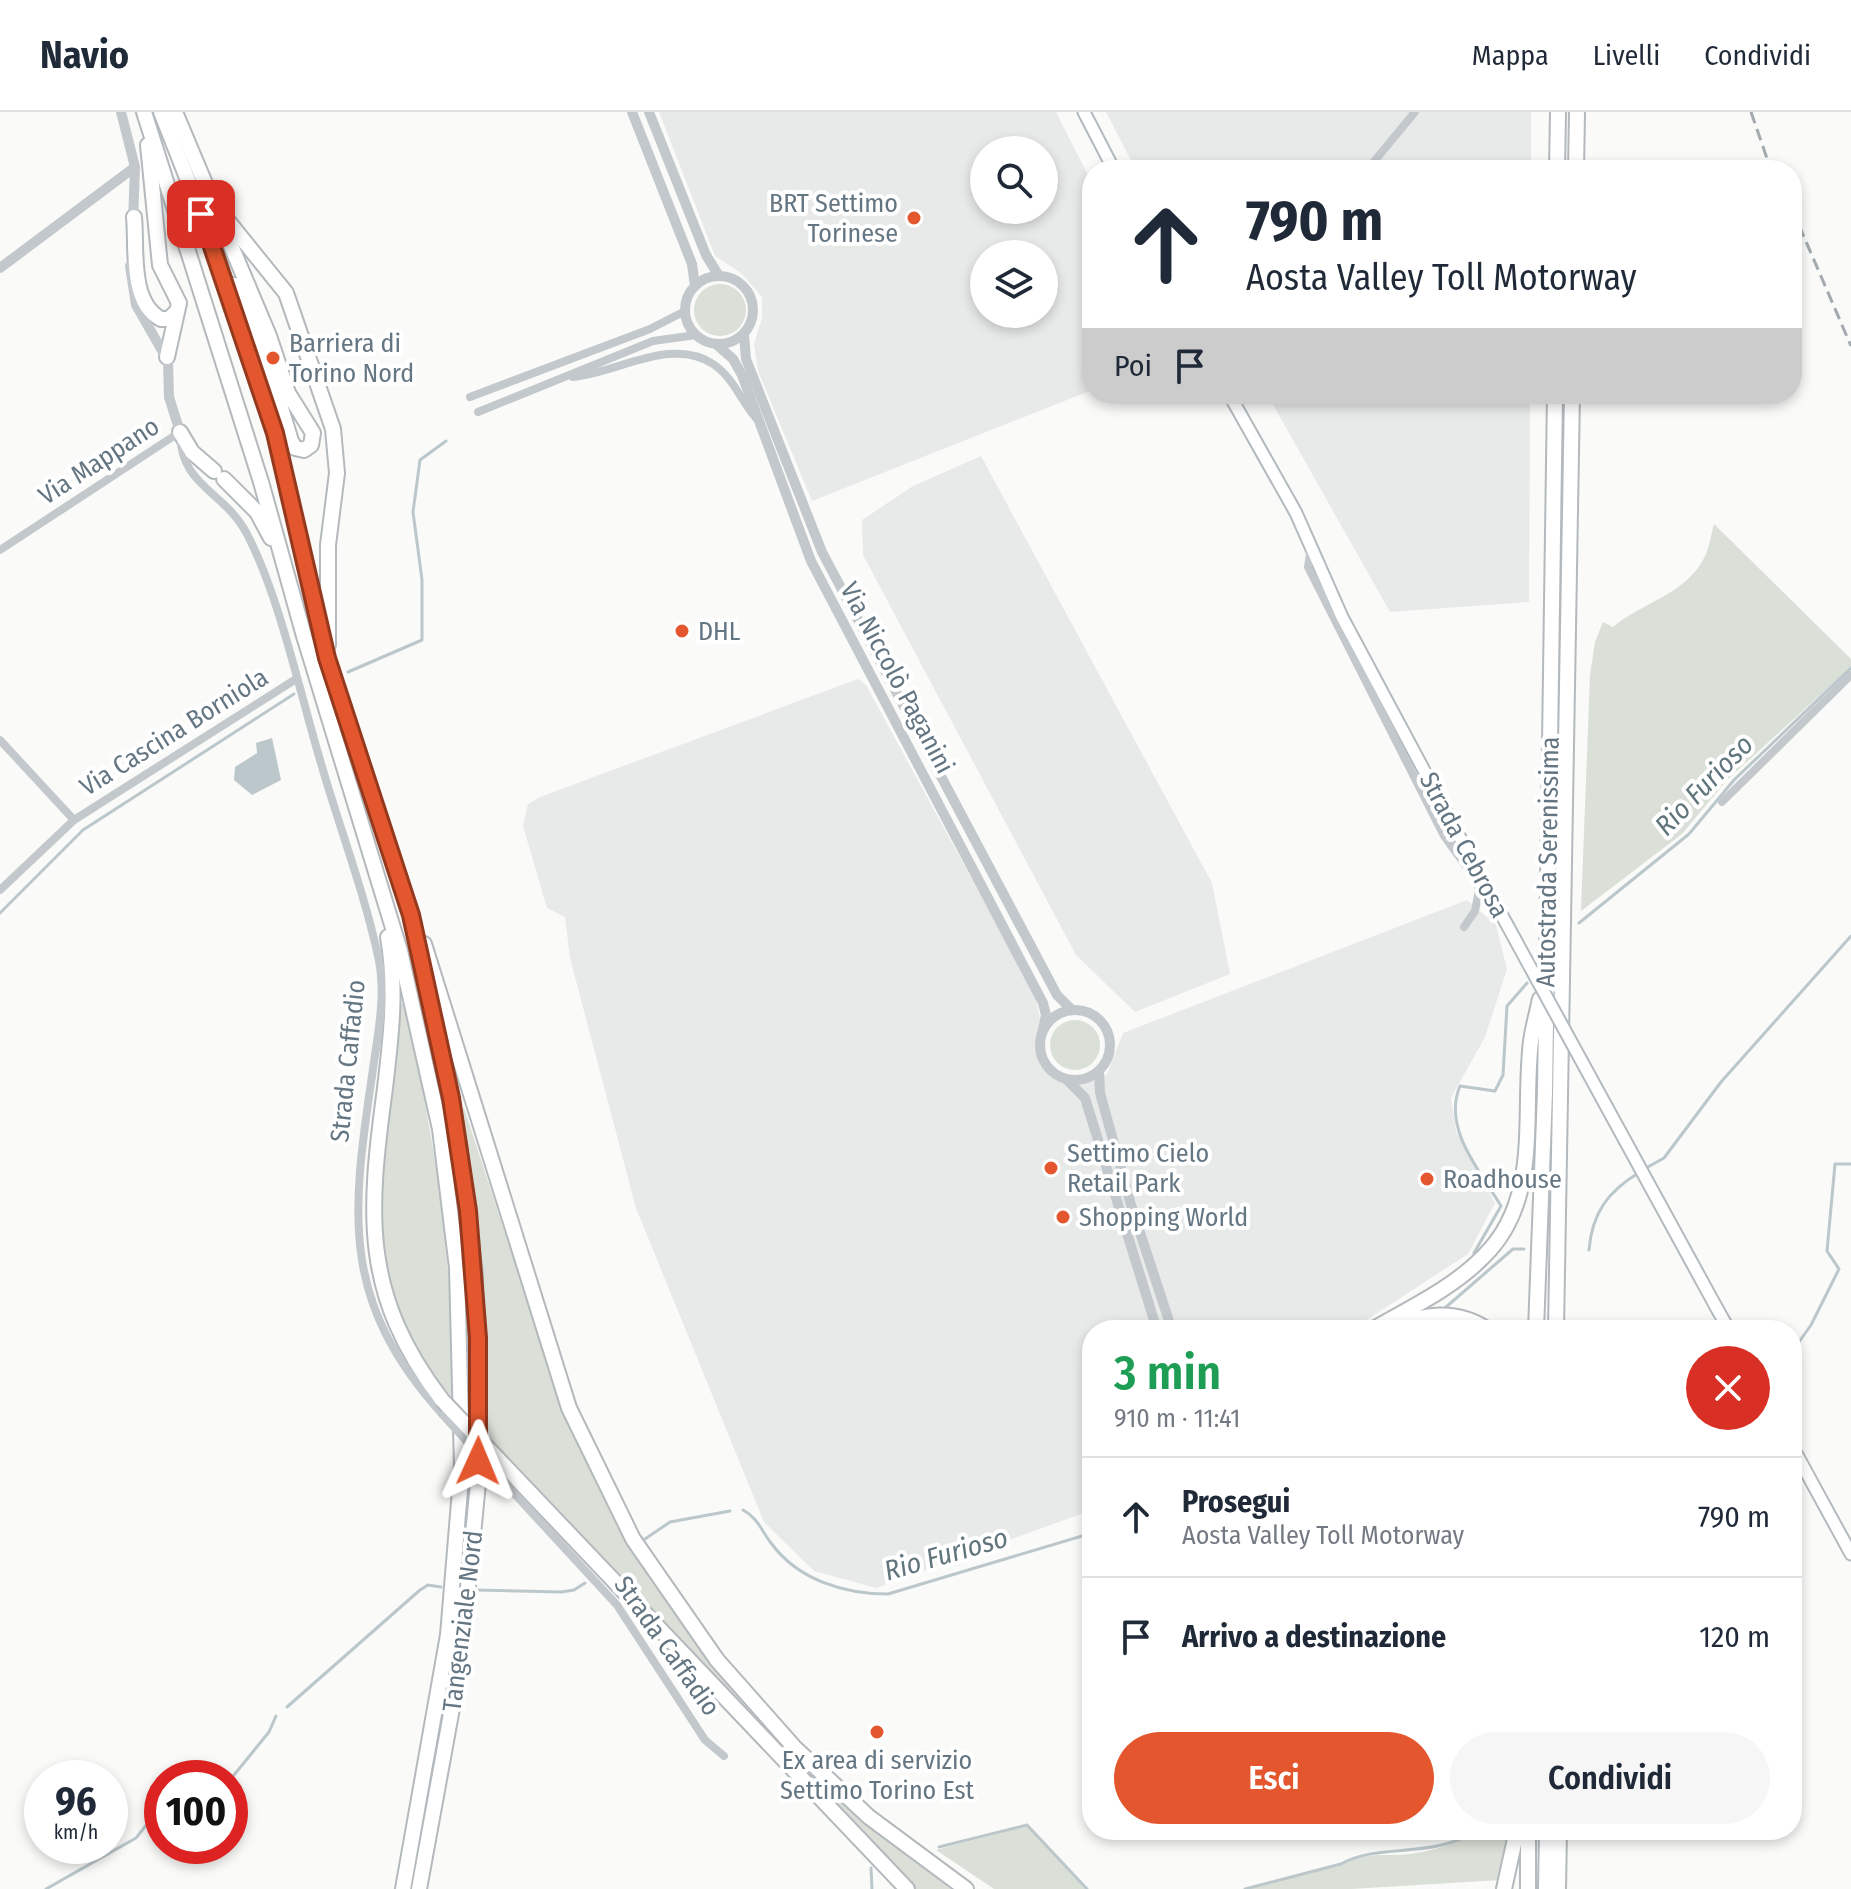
<!DOCTYPE html>
<html lang="it">
<meta charset="utf-8">
<style>
:root{--surface:#fff;--page:#f6f6f7;--text:#1f2937;--muted:#747a83;--line:#e0e1e3;--accent:#e4572e}
body{margin:0;font-family:"Fira Sans Condensed",sans-serif;background:var(--page);color:var(--text);height:100vh;display:flex;flex-direction:column;font-size:30px;white-space:nowrap}
*{box-sizing:border-box;margin:0}
p{font-size:26px;color:var(--muted)}
.icon{flex:none;width:44px;height:44px;fill:none;stroke:currentColor;stroke-width:2;stroke-linecap:round;stroke-linejoin:round}
.map{position:relative;flex:1;overflow:hidden}
.panel{position:absolute;left:1082px;top:1208px;width:720px;height:520px;display:flex;flex-direction:column;background:var(--surface);border-radius:32px;box-shadow:0 4px 12px #0003}
.panel>*{flex:none}
.top-card{position:absolute;left:1082px;top:48px;width:720px;height:244px;border-radius:32px;box-shadow:0 4px 12px #0003;background:#fff;color:var(--text);overflow:hidden}
.buttons{position:absolute;left:970px;top:24px;display:grid;gap:16px}
.buttons a{display:grid;place-items:center;width:88px;height:88px;border-radius:50%;background:var(--surface);box-shadow:0 4px 12px #0003;font-size:40px}
.speed{position:absolute;left:24px;top:1648px;display:flex;gap:16px;font-size:40px;font-weight:700;text-align:center}
.speed>*{display:grid;place-content:center;width:104px;height:104px;border-radius:50%;background:var(--surface);box-shadow:0 4px 12px #0003;line-height:1}
.speed small{font-size:20px;font-weight:400}
.speed .limit{border:12px solid #d22;background:#fff;color:#111}
.pin{position:absolute;display:grid;place-items:center;width:68px;height:68px;color:#fff;margin:-34px;border-radius:16px;box-shadow:0 4px 12px #0006}
.me{position:absolute;width:88px;margin:-44px;rotate:1deg;stroke-linejoin:round;filter:drop-shadow(0 0 6px #0008)}
.turn{display:flex;align-items:center;gap:28px;height:168px;padding:0 32px;font-size:36px}
.turn .icon{width:104px;height:104px;stroke-width:2.5}
.turn b{display:block;font-size:56px;line-height:68px}
.then{display:flex;align-items:center;height:76px;padding:0 32px;background:#0003;gap:16px;font-size:30px}
.round{display:grid;place-items:center;flex:none;width:84px;height:84px;border-radius:42px;background:var(--page)}
.headline{display:flex;align-items:center;justify-content:space-between;height:136px;padding:0 32px}
h1{font-size:48px;font-weight:600;line-height:60px;color:#1e9e55}
.cta{display:flex;gap:16px;margin-top:auto;padding:16px 32px}
.cta a{flex:1;height:92px;border-radius:48px;background:var(--accent);color:#fff;font-size:32px;font-weight:600;line-height:92px;text-align:center}
.cta a+a{background:var(--page);color:var(--text)}
ul{padding:0;list-style:none}
li{display:flex;align-items:center;gap:24px;height:120px;padding:0 32px;border-top:2px solid var(--line)}
li div{flex:1}
li b{display:block;font-size:30px}
li em{font-style:normal}
header{display:flex;align-items:center;gap:48px;box-sizing:border-box;height:112px;padding:0 40px;background:var(--surface);border-bottom:2px solid var(--line)}
header strong{font-size:38px}
nav{display:flex;gap:44px;margin-inline-start:auto;font-size:28px}
.map>svg:first-child{display:block}
.built{fill:#e8e9e9;fill-rule:evenodd}
.green{fill:#dadfd7}
.water{fill:#bbc7cb}
.lines{fill:none;stroke-linecap:round;stroke-linejoin:round}
.stream{stroke:#bbc7cb;stroke-width:3}
.secondary-casing{stroke:#b3babf;stroke-width:15}
.motorway-casing{stroke:#b4b9bd;stroke-width:18}
.minor{stroke:#c3c8cc;stroke-width:8}
.tertiary{stroke:#c3c8cc;stroke-width:10}
.secondary{stroke:#fff;stroke-width:11}
.motorway{stroke:#fff;stroke-width:14}
.rail{stroke:#a2aab0;stroke-width:3;stroke-dasharray:12 6;stroke-linecap:butt}
.secondary-bridge-casing{stroke:#b3babf;stroke-width:15;stroke-linecap:butt}
.motorway-bridge-casing{stroke:#b4b9bd;stroke-width:18;stroke-linecap:butt}
.minor-bridge{stroke:#c3c8cc;stroke-width:8}
.secondary-bridge{stroke:#fff;stroke-width:11}
.motorway-bridge{stroke:#fff;stroke-width:14}
.route-casing{stroke:#94391e;stroke-width:20}
.route{stroke:#e4572e;stroke-width:14}
.poi-dot{fill:#e4572e;stroke:#fff;stroke-width:3}
.labels{text-anchor:middle;dominant-baseline:central;stroke-width:8;stroke-linejoin:round;paint-order:stroke}
.poi-label{font-size:26px;fill:#657683;stroke:#fff;text-anchor:start}
.street-label{font-size:26px;fill:#657683;stroke:#fff}
.water-label{font-size:28px;font-style:italic;fill:#60757c;stroke:#fff}
</style>
<header>
<strong>Navio</strong>
<nav><a>Mappa</a><a>Livelli</a><a>Condividi</a></nav>
</header>
<div class="map">
<svg width="1851" height="1777" viewBox="0 0 1851 1777">
<rect width="100%" height="100%" fill="#fafaf8"/>
<g class="built">
<path d="M659,0h397l36,71v207l-280,111 -54,-130 -4,-27 8,-26v-21l-21,-24 -26,-17zM984,38h60v60h-60zM984,142h60v60h-60z"/>
<path d="M1106,0h425v58h-395z"/>
<path d="M1267,282h263l-1,208 -139,10z"/>
<path d="M981,344l231,427 18,91 -95,38 -59,-57 -213,-400 -1,-35 51,-34z"/>
<path d="M858,567l8,6 169,310 5,23v48l28,21 39,-13 16,-41 344,-133 29,25 11,44 -22,68 -34,61 5,33 39,72 -27,51 -117,76h-259v180l-216,78 -62,-17 -50,-49 -128,-314 -66,-250 -5,-41 -18,-9 -24,-82 5,-22 12,-7z"/>
</g>
<g class="green">
<circle cx="720" cy="198" r="26"/>
<path d="M1714,412l137,135v8l-124,113 -45,54 -101,77 9,-236 5,-33 8,-20 10,5c28,-24 71,-32 90,-67 6,-10 8,-25 11,-36z"/>
<path d="M401,892h3c30,128 51,261 48,393 -111,-120 -65,-249 -51,-393z"/>
<circle cx="1075" cy="933" r="25"/>
<path d="M464,996l91,277 39,92 23,46 47,76 91,120 -267,-283c-2,-110 -9,-218 -27,-327z"/>
<path d="M804,1656l60,54 87,67h-36z"/>
<path d="M1027,1714l58,63h-91l-58,-39z"/>
<path d="M1477,1718h33l-10,50 -149,9h-102l93,-24c19,-11 35,-10 56,-10 26,-1 59,-10 79,-25z"/>
</g>
<path class="water" d="M272,626l9,42 -29,15 -18,-15 1,-13 22,-14 -1,-10z"/>
<g class="lines">
<g class="stream">
<path d="M348,560l74,-32v-60l-9,-68 7,-52 26,-19"/>
<path d="M0,801l83,-83 211,-136"/>
<path d="M1579,811l110,-89 45,-54 117,-112"/>
<path d="M1646,1056l18,-10 57,-76 130,-146"/>
<path d="M1589,1138c3,-37 19,-59 51,-78"/>
<path d="M1474,1141l27,-47c-21,-35 -59,-78 -41,-120l35,5 8,-16 4,-69 20,-23"/>
<path d="M1446,1195l67,-58h11"/>
<path d="M1437,1218l1,-3"/>
<path d="M1792,1240l19,-27 28,-56 -12,-18 8,-87h16"/>
<path d="M743,1398c15,8 18,20 28,33 27,37 73,51 117,51l204,-61"/>
<path d="M645,1427l25,-17 60,-11"/>
<path d="M475,1478l86,2 13,-2 11,-7"/>
<path d="M287,1595l133,-117 8,-5 13,2"/>
<path d="M230,1668l39,-48 7,-16"/>
<path d="M939,1735l88,-22 60,64"/>
<path d="M871,1756l1,21"/>
<path d="M46,1777l90,-51 15,-19"/>
<path d="M1245,1777l96,-25c39,-22 93,-4 135,-34"/>
</g>
<defs>
<g id="secondary">
<path d="M1084,0l30,58"/>
<path d="M1229,282l67,119 46,104 140,262"/>
<path d="M1715,1193l14,25"/>
<path d="M1792,1334l59,108"/>
</g>
<g id="motorway">
<path d="M144,0l117,370 43,154 96,315 40,178 17,139 5,198 -14,169 -45,254"/>
<path d="M161,0l51,129 63,192 52,225 84,257 48,229 16,131 3,208 -17,176 -42,230"/>
<path d="M175,0l94,224 19,57 25,40 -2,12 -7,5 -9,-2 -4,-7 -30,-99 -26,-57"/>
<path d="M148,33l12,120 19,38 -12,54"/>
<path d="M1557,58l1,-58"/>
<path d="M1576,58l1,-58"/>
<path d="M134,105c3,31 -5,85 27,102h8l7,-7"/>
<path d="M227,108l59,73 47,136 4,44 -9,72v100"/>
<path d="M180,320l12,20 22,19"/>
<path d="M224,367l33,33 14,26"/>
<path d="M388,825c9,52 3,100 -3,151 -17,126 -24,206 57,312"/>
<path d="M424,832l145,464 64,131 84,121 77,87 75,70 97,72"/>
<path d="M1389,1216c34,-14 67,-20 99,2"/>
<path d="M1372,1218c38,-22 81,-42 112,-74 58,-57 38,-142 47,-215 2,-14 6,-28 9,-42"/>
<path d="M1536,1218l9,-238 10,-698"/>
<path d="M1556,1218l16,-936"/>
<path d="M498,1347l409,430"/>
<path d="M1504,1777l13,-59"/>
<path d="M1528,1777v-59"/>
<path d="M1546,1777l1,-59"/>
<path d="M1558,1777l1,-59"/>
</g>
</defs>
<use href="#secondary" class="secondary-casing"/>
<use href="#motorway" class="motorway-casing"/>
<g class="minor">
<path d="M1367,58l48,-58"/>
<path d="M573,265c44,-4 99,-41 140,-13 20,13 28,37 43,54"/>
<path d="M470,285l180,-68 35,-18"/>
<path d="M478,300l175,-71 43,-6"/>
<path d="M1311,435l-3,20 136,269 32,44 3,10 -4,21 -11,16"/>
<path d="M0,438l180,-118c0,55 44,58 67,102 32,62 51,151 71,219 19,68 45,134 60,203 9,40 -1,81 -6,120 -21,141 -31,226 71,339"/>
<path d="M0,628l74,80"/>
<path d="M1722,690l129,-127"/>
<path d="M0,778l74,-70 222,-141"/>
<path d="M498,1364l119,129 88,135 19,16"/>
</g>
<g class="tertiary">
<path d="M121,0l14,55 -2,55"/>
<path d="M632,0l60,152 3,22"/>
<path d="M649,0l57,143 13,21"/>
<path d="M130,154l6,39 32,56 1,36 11,35"/>
<path d="M0,156l135,-101"/>
<circle cx="719" cy="198" r="34"/>
<path d="M744,223l2,24 76,193 235,443 15,15"/>
<path d="M716,232l17,15 9,16 69,186 232,442 3,12 -3,15"/>
<circle cx="1075" cy="933" r="35"/>
<path d="M1099,959l1,22 31,112 41,125"/>
<path d="M1066,967l19,19 72,232"/>
</g>
<use href="#secondary" class="secondary"/>
<use href="#motorway" class="motorway"/>
<g class="rail">
<path d="M1751,0l20,58"/>
<path d="M1792,97l59,137"/>
</g>
<defs>
<path id="secondary-bridge" d="M1482,767l233,426"/>
<path id="motorway-bridge" d="M442,1288l56,59"/>
</defs>
<use href="#secondary-bridge" class="secondary-bridge-casing"/>
<use href="#motorway-bridge" class="motorway-bridge-casing"/>
<path class="minor-bridge" d="M443,1303l55,61"/>
<use href="#secondary-bridge" class="secondary-bridge"/>
<use href="#motorway-bridge" class="motorway-bridge"/>
</g>
<g class="lines">
<defs>
<path id="route" d="M201,102l74,219 52,225 84,257 40,183 17,113 10,127v123"/>
</defs>
<use href="#route" class="route-casing"/>
<use href="#route" class="route"/>
</g>
<g class="poi-dot">
<circle cx="914" cy="106" r="8"/>
<circle cx="273" cy="246" r="8"/>
<circle cx="682" cy="519" r="8"/>
<circle cx="1051" cy="1056" r="8"/>
<circle cx="1427" cy="1067" r="8"/>
<circle cx="1063" cy="1105" r="8"/>
<circle cx="877" cy="1620" r="8"/>
</g>
<g class="labels">
<g class="poi-label">
<text x="898" y="91" text-anchor="end">BRT Settimo<tspan x="898" dy="30">Torinese</tspan></text>
<text x="289" y="231">Barriera di<tspan x="289" dy="30">Torino Nord</tspan></text>
<text x="698" y="519">DHL</text>
<text x="1067" y="1041">Settimo Cielo<tspan x="1067" dy="30">Retail Park</tspan></text>
<text x="1443" y="1067">Roadhouse</text>
<text x="1079" y="1105">Shopping World</text>
<text x="877" y="1648" text-anchor="middle">Ex area di servizio<tspan x="877" dy="30">Settimo Torino Est</tspan></text>
</g>
<g class="street-label">
<text transform="translate(99 349) rotate(-33)">Via Mappano</text>
<text transform="translate(897 566) rotate(62)">Via Niccolò Paganini</text>
<text transform="translate(174 620) rotate(-32)">Via Cascina Borniola</text>
<text transform="translate(1464 733) rotate(62)">Strada Cebrosa</text>
<text transform="translate(1548 750) rotate(-89)">Autostrada Serenissima</text>
<text transform="translate(348 949) rotate(-84)">Strada Caffadio</text>
<text transform="translate(463 1509) rotate(-83)">Tangenziale Nord</text>
<text transform="translate(667 1534) rotate(55)">Strada Caffadio</text>
</g>
<g class="water-label">
<text transform="translate(1704 673) rotate(-46)">Rio Furioso</text>
<text transform="translate(946 1442) rotate(-16)">Rio Furioso</text>
</g>
</g>
</svg>
<div class="buttons">
<a><svg class="icon" aria-label="search" viewBox="0 0 24 24"><circle cx="10" cy="10" r="6"/><path d="M15 15l6 6"/></svg></a>
<a><svg class="icon" aria-label="layers" viewBox="0 0 24 24"><path d="M12 4l9 5-9 5-9-5zM3 14l9 5 9-5"/></svg></a>
</div>
<div class="speed"><div>96<small>km/h</small></div><div class="limit">100</div></div>
<div class="pin" style="left:201px;top:102px;background:#d93025"><svg class="icon" aria-label="arrive" viewBox="0 0 24 24"><path d="M6 21V4h12l-3 4 3 4H6"/></svg></div>
<svg class="me" style="left:478px;top:1349px" viewBox="-20 -20 40 40"><path d="M0-17L14 15 0 8-14 15z" fill="#e4572e" stroke="#fff" stroke-width="4"/></svg>
<div class="top-card">
<div class="turn"><svg class="icon" aria-label="ahead" viewBox="0 0 24 24"><path d="M12 20V5M6 11l6-6 6 6"/></svg><div><b>790 m</b>Aosta Valley Toll Motorway</div></div>
<div class="then">Poi<svg class="icon" aria-label="arrive" viewBox="0 0 24 24"><path d="M6 21V4h12l-3 4 3 4H6"/></svg></div>
</div>
<section class="panel">
<div class="headline"><div><h1>3 min</h1><p>910 m · 11:41</p></div><a class="round" style="background:#d93025;color:#fff"><svg class="icon" aria-label="close" viewBox="0 0 24 24"><path d="M6 6l12 12M18 6L6 18"/></svg></a></div>
<ul>
<li><svg class="icon" aria-label="ahead" viewBox="0 0 24 24"><path d="M12 20V5M6 11l6-6 6 6"/></svg><div><b>Prosegui</b><p>Aosta Valley Toll Motorway</p></div><em>790 m</em></li>
<li><svg class="icon" aria-label="arrive" viewBox="0 0 24 24"><path d="M6 21V4h12l-3 4 3 4H6"/></svg><div><b>Arrivo a destinazione</b></div><em>120 m</em></li>
</ul>
<div class="cta"><a>Esci</a><a>Condividi</a></div>
</section>
</div>
